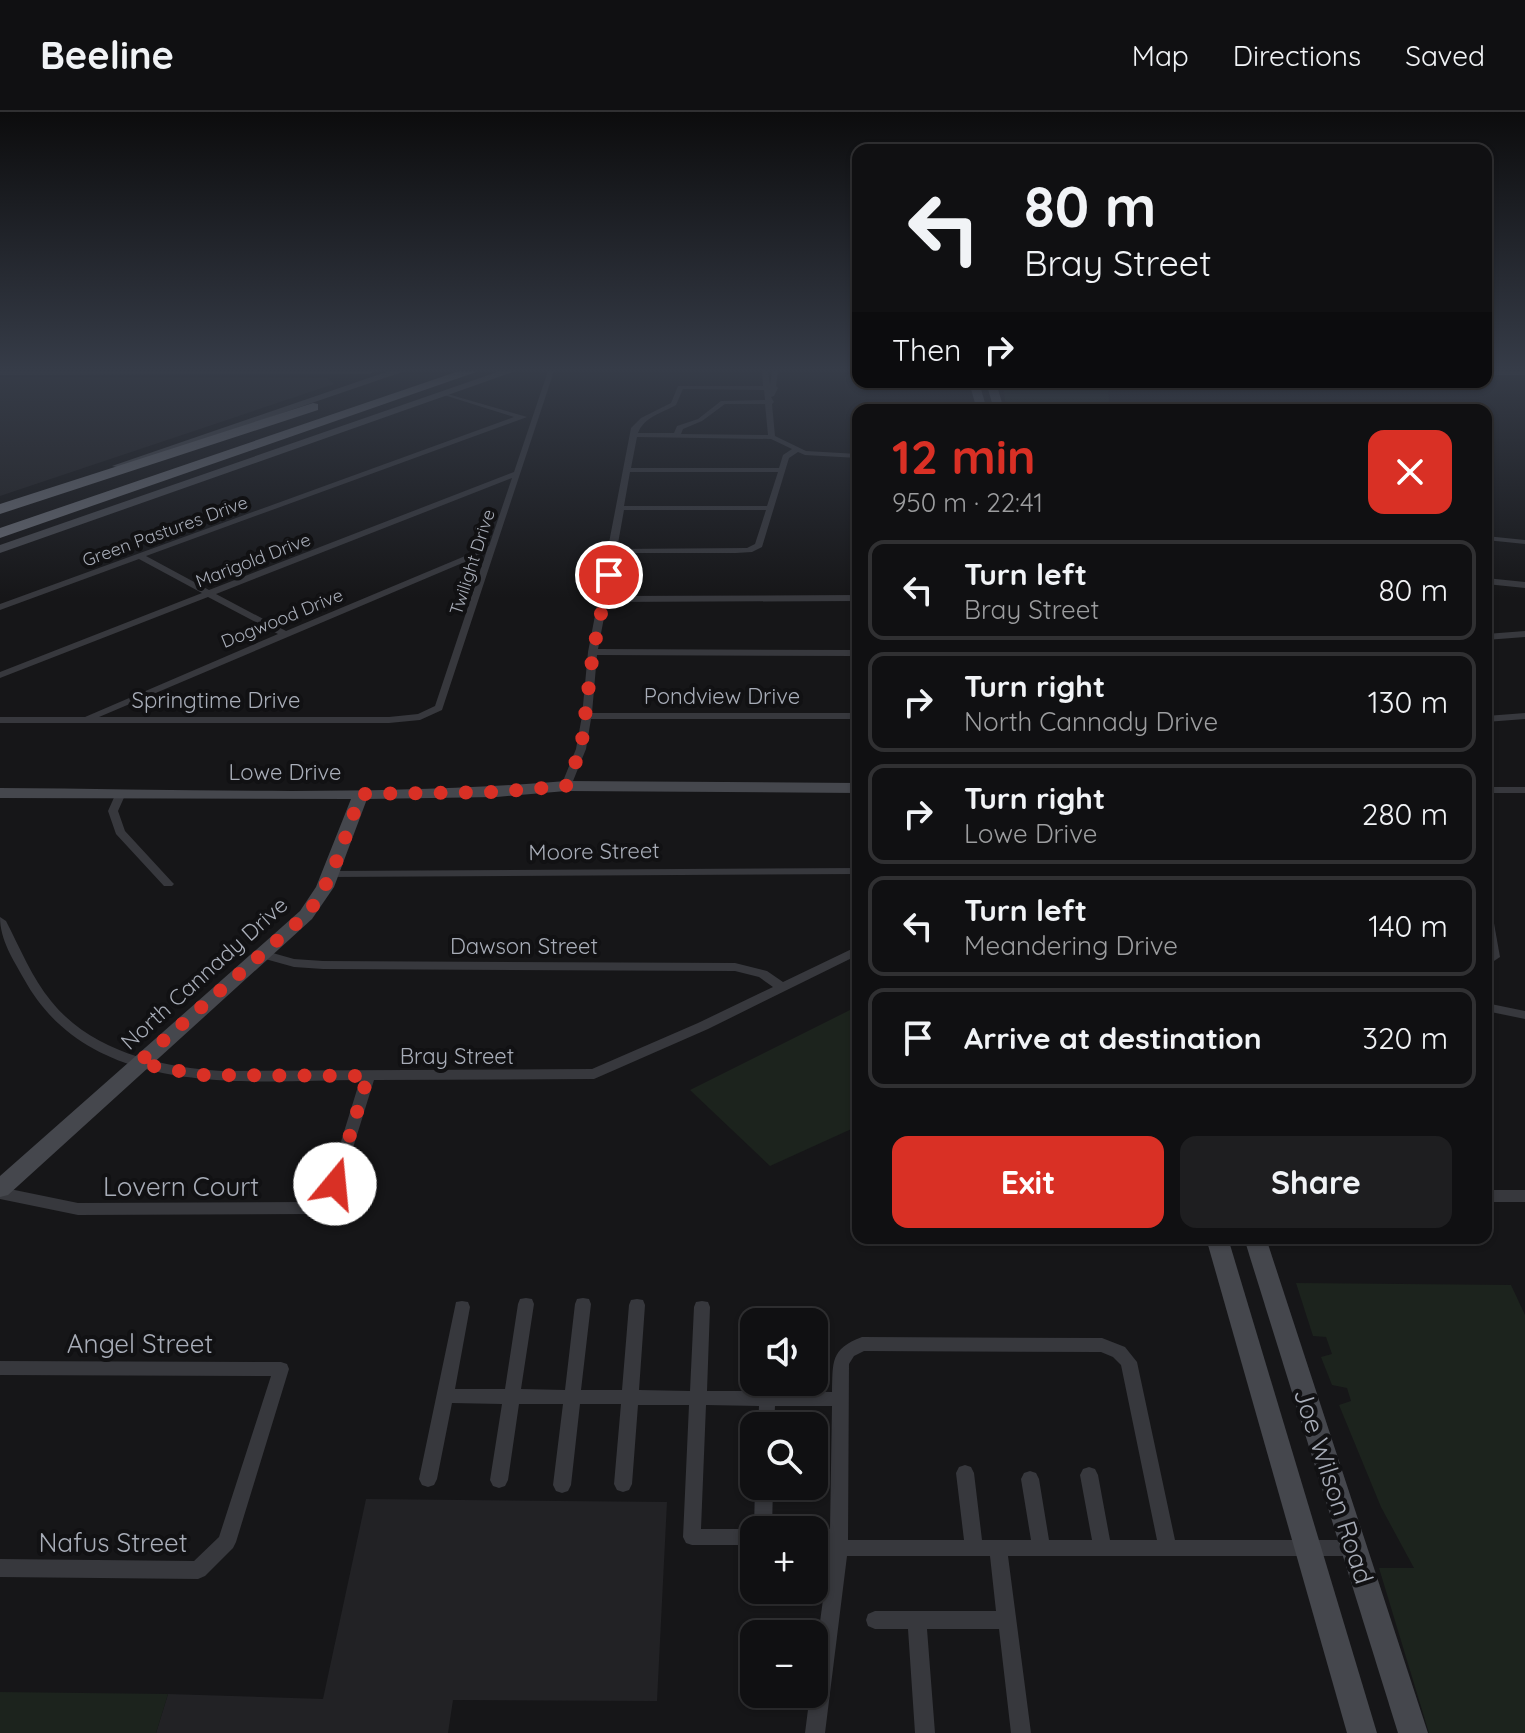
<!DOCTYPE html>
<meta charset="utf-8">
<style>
:root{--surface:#101012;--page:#1e1e20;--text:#f1f3f6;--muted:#9c9d9f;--line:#303032;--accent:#d93025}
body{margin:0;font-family:Quicksand,sans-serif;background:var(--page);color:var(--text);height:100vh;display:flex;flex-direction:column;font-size:30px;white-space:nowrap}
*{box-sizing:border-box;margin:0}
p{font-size:26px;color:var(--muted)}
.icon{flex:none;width:44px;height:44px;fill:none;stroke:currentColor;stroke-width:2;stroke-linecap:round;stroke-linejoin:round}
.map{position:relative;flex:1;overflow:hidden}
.drawer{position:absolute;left:852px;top:292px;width:640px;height:840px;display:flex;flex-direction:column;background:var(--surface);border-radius:16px;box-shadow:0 2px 6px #0004,0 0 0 2px var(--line)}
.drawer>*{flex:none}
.guide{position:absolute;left:852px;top:32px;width:640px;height:244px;border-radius:16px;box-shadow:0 2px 6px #0004,0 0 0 2px var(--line);background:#101012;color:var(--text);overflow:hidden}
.fabs{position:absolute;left:740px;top:1196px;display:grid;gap:16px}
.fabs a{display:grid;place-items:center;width:88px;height:88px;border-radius:16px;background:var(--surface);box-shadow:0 2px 6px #0004,0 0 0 2px var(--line);font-size:40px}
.pin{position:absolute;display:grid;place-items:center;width:68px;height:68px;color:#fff;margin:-34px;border:4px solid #fff;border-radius:50%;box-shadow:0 2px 8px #0007}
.me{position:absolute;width:88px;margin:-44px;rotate:17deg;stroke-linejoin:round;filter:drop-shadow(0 0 6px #0008)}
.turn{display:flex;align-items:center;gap:28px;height:168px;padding:0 40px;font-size:36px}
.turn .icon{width:104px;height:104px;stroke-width:2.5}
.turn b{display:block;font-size:56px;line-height:68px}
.then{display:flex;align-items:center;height:76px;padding:0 40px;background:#0003;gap:16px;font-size:30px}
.round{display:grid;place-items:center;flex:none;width:84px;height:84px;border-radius:16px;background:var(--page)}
.summary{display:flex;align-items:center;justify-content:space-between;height:136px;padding:0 40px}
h1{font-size:48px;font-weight:700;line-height:60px;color:var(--accent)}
.primary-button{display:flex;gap:16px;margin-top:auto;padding:16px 40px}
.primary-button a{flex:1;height:92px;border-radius:16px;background:var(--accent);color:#fff;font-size:32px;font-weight:700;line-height:92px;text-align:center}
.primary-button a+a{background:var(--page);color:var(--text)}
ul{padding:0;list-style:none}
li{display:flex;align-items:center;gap:24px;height:100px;margin:0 16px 12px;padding:0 24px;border:4px solid var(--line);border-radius:16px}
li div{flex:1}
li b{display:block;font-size:30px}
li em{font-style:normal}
header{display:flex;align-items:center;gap:48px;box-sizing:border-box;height:112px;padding:0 40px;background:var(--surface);border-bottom:2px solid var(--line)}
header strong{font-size:38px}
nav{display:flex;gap:44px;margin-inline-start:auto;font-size:28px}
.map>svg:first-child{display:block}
.built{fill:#222225}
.green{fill:#1c231d}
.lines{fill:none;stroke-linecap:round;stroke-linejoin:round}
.street{fill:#37383d;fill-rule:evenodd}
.secondary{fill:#45474d;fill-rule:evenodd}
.highway{fill:#63666e;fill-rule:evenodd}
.route{stroke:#d93025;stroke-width:14;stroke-dasharray:0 25.2}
.labels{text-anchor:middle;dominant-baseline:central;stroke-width:8;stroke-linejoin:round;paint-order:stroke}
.far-street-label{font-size:18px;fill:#a8adb8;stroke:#111113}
.street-label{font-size:22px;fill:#a8adb8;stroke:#111113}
.near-street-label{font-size:26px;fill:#a8adb8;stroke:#111113}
</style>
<header>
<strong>Beeline</strong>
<nav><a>Map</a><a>Directions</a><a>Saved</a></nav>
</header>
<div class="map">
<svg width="1525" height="1621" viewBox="0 0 1525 1621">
<rect width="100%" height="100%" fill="#161618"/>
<g class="built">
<path d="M0,265l327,1 7,6 -334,112z"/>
<path d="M366,1387l301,3 -10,199 -204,-1 -5,33h-292l12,-39 155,5z"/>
</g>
<g class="green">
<path d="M1003,270h105l1,19 -5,9h-87l-12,-9z"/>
<path d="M858,894v120l-88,40 -80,-76z"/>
<path d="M1296,1171l215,2 14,30v418h-96l-50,-165h35l-33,-61 -42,-102 12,-4 -4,-13 -15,-3 -11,-28 11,-3 -6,-17 -13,-1z"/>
<path d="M0,1580l168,2 -12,39h-156z"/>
</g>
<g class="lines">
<g class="street">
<path d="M548,259h6l-112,339 -22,10 -31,3h-389v-6h85l193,-83 -70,-37 -208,81v-6l202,-79 -63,-34 -139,51v-6l514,-187 -70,-22v-2l83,24 -381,139 63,34 305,-118zM512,366l-23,68 -203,85 -70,-37zM486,441l-51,153 -17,8 -29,3h-290z"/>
<path d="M762,259h6l2,14 2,-14h6l-2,15 2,2 -4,8 -3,1 3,5 -2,2 3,32 31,15 52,3v4l-53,-3 -7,-3 -9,6 -27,89 -10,5 -16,1h-120l-8,43 250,-1v6l-251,1 -9,47 260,1v6l-261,-1 -5,58h266v6h-267l-5,30 -15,37 -1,2h-8l-1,-2 15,-37 6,-33 6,-64 43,-224 10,-10 30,-15 7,-17h85zM683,277l81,1 1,10 -44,1 -23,18 -21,7 -3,7h-36c6,-16 24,-20 38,-28zM725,292h40l3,31 -87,-1 2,-5 19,-8zM637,325l134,2 21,10 -9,6 -4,13h-148zM630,360h148l-11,34h-143zM624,398h142l-11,34 -8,4 -130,1z"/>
<path d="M1486,424l39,4v4l-39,-4z"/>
<path d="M1486,466l39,4v6l-39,-4z"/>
<path d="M1525,519v6l-39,3v-6z"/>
<path d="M1525,601v6l-39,3v-6z"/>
<rect x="1486" y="675" width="39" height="6"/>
<path d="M121,678l5,3 -8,18 7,20 47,51 2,2 -2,2h-8l-48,-52 -8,-23 8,-18z"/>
<path d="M858,756v6l-527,3 -6,-3 6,-3z"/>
<path d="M1486,796l6,4 8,45 -6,4 -8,-2z"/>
<path d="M0,805l6,4c14,27 26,57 45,80 41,51 109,66 171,70l370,-2 106,-46 75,-36 -14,-10 -24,-6 -412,-2 -29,-2 -36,-10 -2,-3 6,-4 32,9 29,2 412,2 32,8 16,11 75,-36v9l-150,74 -114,50 -220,1 -35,113c-5,8 -18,18 -27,21l-234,1 -78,-16v-12l78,16 231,-1 17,-12 34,-110c-117,1 -270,19 -336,-101 -11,-20 -24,-39 -24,-62z"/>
<path d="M1486,891l39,8v8l-39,-8z"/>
<rect x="1486" y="1078" width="39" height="12"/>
<path d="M526,1186l6,1 2,5 -13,85 44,1 10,-86 2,-5 6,-1 6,1 2,5 -10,86h41l7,-85 2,-5 6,-1 6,1 2,5 -6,85 51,1 4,-84 2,-5 6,-1 6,1 2,5 -3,84h52l1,-9h16v9l56,1c1,-30 -2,-43 30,-55l240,1 23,9 12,15 38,178h179l6,2 3,6 -3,6 -6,2h-346l23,177h-20l-12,-104h-72l8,104h-20l-7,-104h-33l-7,-3 -2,-6 2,-6 7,-3h121l-6,-55h-143l-22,177h-20l5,-39h4v-28l16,-118v-2l-16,-1v-15h-4l20,-1 2,-123h-57l-1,20h-16l1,-20 -53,-1 -5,124h53l1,-43h18l-1,44h-18v15h-62l-6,-2 -3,-6 6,-132h-51l-6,79 -3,6 -6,2 -6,-2 -3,-6 7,-80h-41l-9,81 -3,6 -6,2 -6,-2 -3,-6 10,-81h-44l-11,76 -3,6 -6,2 -6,-2 -3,-6 12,-76 -50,-1 -15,76 -3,6 -6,2 -6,-2 -3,-6 37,-177 6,-1 6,1 2,5 -15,82h50l13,-85 2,-5zM864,1239l237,1 12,5 8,8 36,175h-47l-12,-65 -3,-6 -6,-2 -6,2 -3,6 12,65h-43l-10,-61 -3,-6 -6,-2 -6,2 -3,6 10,61h-49l-8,-67 -3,-6 -6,-2 -6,2 -3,6 8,67h-116l1,-176 5,-8z"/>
<path d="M774,1201l6,1 2,8h-16l2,-8z"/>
<path d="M0,1249l281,1 6,2 2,5 -53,173 -3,6 -28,28 -7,3 -198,-2v-18l194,2 25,-24 52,-161 -271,-1z"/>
</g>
<g class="secondary">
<path d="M0,259h375l-5,3 -370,1z"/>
<path d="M389,259h16l-283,97 -10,-2z"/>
<path d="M500,259h16l-516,182v-8z"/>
<rect x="1486" y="259" width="39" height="4"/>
<path d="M969,270h10l8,28h-10z"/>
<path d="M986,270h10l8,28h-10z"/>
<path d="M566,669l292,2v10l-292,-2 -69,6 -130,2 -33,88 -22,32 -304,276 -8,2v-21l300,-265 16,-24 35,-88 -351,-1v-10c188,1 378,9 566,-7z"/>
<path d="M1206,1126h22l149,495h-30z"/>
<path d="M1244,1126h22l162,495h-30z"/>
</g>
<g class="highway">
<path d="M459,259h20l-479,167v-10z"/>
<path d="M313,291l5,1v6l-318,104v-10z"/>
</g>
</g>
<linearGradient id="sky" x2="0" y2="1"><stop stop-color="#0c0c0d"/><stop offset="0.53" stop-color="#363c48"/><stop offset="1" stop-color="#363c48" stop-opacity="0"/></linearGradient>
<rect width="1525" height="486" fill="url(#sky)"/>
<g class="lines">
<path class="route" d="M335,1072l33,-108 -168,-1 -62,-12 168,-148c28,-34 39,-80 55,-121l136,-2 69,-6 15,-37 12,-97 16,-77"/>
</g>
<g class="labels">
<g class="far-street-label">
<text transform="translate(165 419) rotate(-20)">Green Pastures Drive</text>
<text transform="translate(253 448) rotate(-21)">Marigold Drive</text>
<text transform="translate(472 450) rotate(-72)">Twilight Drive</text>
<text transform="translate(282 506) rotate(-22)">Dogwood Drive</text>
</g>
<g class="street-label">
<text x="722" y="584">Pondview Drive</text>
<text x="216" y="588">Springtime Drive</text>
<text x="285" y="660">Lowe Drive</text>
<text transform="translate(594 739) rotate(-1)">Moore Street</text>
<text x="524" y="834">Dawson Street</text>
<text transform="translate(204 861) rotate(-42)">North Cannady Drive</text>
<text x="457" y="944">Bray Street</text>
</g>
<g class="near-street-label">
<text x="181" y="1074">Lovern Court</text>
<text x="140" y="1231">Angel Street</text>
<text transform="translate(1334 1374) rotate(72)">Joe Wilson Road</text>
<text x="113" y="1430">Nafus Street</text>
</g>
</g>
</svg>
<div class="fabs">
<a><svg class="icon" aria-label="sound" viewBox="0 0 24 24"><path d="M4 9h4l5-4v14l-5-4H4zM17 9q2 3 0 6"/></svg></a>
<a><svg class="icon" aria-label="search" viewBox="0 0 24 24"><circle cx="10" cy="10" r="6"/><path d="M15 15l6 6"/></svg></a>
<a>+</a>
<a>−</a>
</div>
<div class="pin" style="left:609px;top:463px;background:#d93025"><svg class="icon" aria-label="arrive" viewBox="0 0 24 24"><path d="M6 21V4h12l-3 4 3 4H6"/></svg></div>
<svg class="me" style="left:335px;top:1072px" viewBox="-20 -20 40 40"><circle r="19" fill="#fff"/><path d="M0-13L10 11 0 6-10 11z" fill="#d93025"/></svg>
<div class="guide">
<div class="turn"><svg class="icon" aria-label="left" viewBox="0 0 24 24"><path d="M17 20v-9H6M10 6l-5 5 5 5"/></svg><div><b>80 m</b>Bray Street</div></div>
<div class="then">Then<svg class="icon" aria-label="right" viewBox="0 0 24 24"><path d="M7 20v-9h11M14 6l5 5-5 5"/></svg></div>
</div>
<section class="drawer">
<div class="summary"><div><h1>12 min</h1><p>950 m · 22:41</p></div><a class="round" style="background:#d93025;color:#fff"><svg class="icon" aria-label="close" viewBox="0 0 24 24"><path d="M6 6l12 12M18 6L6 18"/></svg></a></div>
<ul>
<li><svg class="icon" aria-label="left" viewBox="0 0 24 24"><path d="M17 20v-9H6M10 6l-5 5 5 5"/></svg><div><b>Turn left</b><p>Bray Street</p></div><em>80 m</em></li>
<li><svg class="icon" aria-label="right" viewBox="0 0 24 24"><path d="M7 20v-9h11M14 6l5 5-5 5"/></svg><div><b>Turn right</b><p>North Cannady Drive</p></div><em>130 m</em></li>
<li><svg class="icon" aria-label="right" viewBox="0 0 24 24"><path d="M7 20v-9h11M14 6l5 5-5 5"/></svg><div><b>Turn right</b><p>Lowe Drive</p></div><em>280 m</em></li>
<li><svg class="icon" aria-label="left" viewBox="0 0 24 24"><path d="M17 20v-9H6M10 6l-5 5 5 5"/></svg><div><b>Turn left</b><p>Meandering Drive</p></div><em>140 m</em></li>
<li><svg class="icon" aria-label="arrive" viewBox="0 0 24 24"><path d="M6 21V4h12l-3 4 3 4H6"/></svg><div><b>Arrive at destination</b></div><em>320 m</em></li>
</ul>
<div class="primary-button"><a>Exit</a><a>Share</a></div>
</section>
</div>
